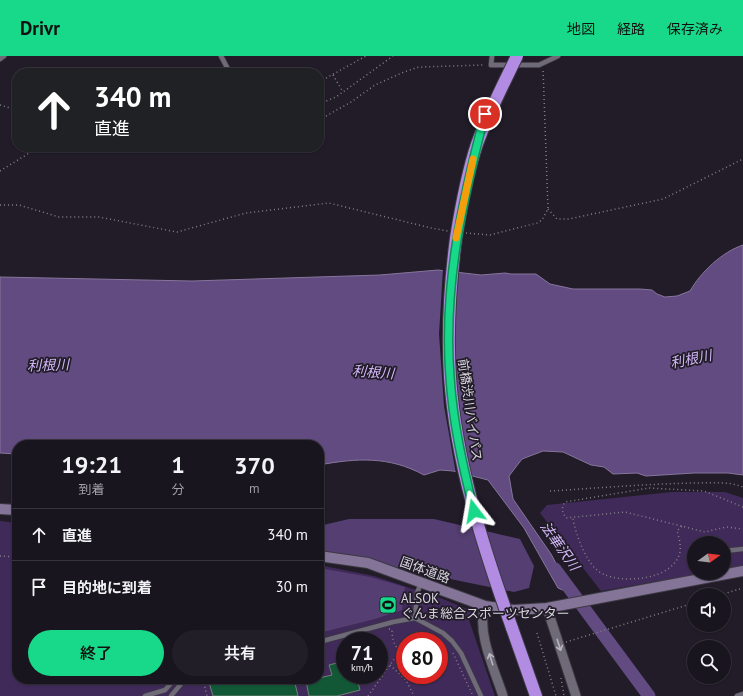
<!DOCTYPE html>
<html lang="ja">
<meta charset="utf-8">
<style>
:root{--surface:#19151e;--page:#221e27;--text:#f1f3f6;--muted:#9f9fa4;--line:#37343c;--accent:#18d989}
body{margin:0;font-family:"PT Sans","Noto Sans JP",sans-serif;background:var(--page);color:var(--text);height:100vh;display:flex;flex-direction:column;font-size:15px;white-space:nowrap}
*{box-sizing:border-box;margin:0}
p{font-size:13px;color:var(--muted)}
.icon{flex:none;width:22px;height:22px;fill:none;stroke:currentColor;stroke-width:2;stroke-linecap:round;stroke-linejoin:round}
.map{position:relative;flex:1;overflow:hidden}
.panel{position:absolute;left:12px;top:384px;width:312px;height:244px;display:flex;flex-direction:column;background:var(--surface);border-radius:16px;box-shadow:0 1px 3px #0004,0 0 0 1px var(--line)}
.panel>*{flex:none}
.hud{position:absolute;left:12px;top:12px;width:312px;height:84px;border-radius:16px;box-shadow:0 1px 3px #0004,0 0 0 1px var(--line);background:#202124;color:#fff;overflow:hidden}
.needle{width:26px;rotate:75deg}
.fabs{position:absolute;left:687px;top:480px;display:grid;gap:8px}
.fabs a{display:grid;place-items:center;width:44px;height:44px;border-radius:50%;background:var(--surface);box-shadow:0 1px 3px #0004,0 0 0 1px var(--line);font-size:20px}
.speed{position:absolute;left:336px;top:576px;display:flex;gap:8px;font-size:20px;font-weight:700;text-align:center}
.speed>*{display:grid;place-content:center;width:52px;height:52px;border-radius:50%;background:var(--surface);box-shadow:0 1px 3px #0004,0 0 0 1px var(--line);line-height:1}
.speed small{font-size:10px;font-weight:400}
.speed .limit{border:6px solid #d22;background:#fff;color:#111}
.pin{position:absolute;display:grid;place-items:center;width:34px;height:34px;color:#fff;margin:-17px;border:2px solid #fff;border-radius:50%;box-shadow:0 1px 4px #0007}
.me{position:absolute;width:44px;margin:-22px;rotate:346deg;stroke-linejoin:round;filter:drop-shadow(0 0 3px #0008)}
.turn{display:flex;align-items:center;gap:14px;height:84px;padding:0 16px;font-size:18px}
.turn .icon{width:52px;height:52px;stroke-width:2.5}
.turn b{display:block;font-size:28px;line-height:34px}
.eta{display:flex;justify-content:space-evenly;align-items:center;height:68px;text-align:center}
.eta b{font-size:24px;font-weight:600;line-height:28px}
.primary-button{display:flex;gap:8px;margin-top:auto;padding:8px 16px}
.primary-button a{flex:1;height:46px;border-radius:24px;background:var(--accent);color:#111;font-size:16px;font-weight:600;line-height:46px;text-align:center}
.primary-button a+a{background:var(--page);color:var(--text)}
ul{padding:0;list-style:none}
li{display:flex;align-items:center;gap:12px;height:52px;padding:0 16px;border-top:1px solid var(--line)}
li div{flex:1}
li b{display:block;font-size:15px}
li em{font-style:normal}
header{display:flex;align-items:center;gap:24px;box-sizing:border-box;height:56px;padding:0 20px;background:var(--accent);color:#111}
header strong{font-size:19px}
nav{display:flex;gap:22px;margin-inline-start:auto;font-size:14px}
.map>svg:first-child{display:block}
.green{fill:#402a59;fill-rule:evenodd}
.forest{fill:#553e71}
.water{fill:#624b80;stroke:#86759c}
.pier{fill:#211c28}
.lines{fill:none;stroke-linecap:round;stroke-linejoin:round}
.river{stroke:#624b80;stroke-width:13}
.building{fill:#125837;stroke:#718076}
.lane-casing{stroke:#3c3942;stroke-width:6}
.street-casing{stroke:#3c3942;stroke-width:11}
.secondary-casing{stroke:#3c3942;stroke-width:12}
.highway-casing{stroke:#3c3942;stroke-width:14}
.path{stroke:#848089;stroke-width:1.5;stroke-dasharray:1 3;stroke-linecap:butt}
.lane{stroke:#6f6a78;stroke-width:4.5}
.street{stroke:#6f6a78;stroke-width:9}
.secondary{stroke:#837498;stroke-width:10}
.highway{stroke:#b28ce2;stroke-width:12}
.highway-bridge-casing{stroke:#3c3942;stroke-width:14;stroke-linecap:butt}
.highway-bridge{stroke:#b28ce2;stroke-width:12}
.oneway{stroke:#b9b6bf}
.route-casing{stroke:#108d59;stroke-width:10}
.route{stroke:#18d989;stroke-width:7}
.slow{stroke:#f59e0b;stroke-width:7}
.labels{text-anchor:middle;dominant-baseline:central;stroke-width:3.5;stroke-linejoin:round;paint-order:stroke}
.street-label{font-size:13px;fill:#d9d6de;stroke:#211c28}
.poi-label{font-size:13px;fill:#d9d6de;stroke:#211c28;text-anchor:start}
.water-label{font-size:14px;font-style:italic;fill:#d3b8f8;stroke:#211c28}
</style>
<header>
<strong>Drivr</strong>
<nav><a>地図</a><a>経路</a><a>保存済み</a></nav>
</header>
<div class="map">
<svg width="743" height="640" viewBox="0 0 743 640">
<rect width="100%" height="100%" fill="#211c28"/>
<g class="green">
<path d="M672,436h53l18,6v68l-19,4v-27h-30v30h12l-105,18 -61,-78 7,-8z"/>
<path d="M0,465l17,2v156h302v-114l55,11 69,23 29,12 -3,9 26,76h-495zM345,585h34v34h-34zM405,585h34v34h-34z"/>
</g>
<g class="forest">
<path d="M349,463h85l86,20 14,27 -5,22 -15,4 -195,-40v-26z"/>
<path d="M319,512l51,9 35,10 -3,23 -27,9 -56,14z"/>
</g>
<path class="water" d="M743,189v230l-15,-2h-34l-48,3 -9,-3 -24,1 -9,-7 -13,-2 -28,-13 -20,-1 -21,8 -13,17 4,23 38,55 15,28 -1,9 -7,-3 -34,-60 -36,-48 -35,-9 -13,-1 -16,5c-35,-19 -67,-17 -105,-10v-20h-302v9l-17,-1v-176l192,4 188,-6 58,-5 43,5 24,-2 6,1h25l14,10 23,5h67l12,1 5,4 8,3 12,-1 13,-5c11,-19 32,-39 53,-46z"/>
<path class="pier" d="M443,213l14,1 -3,33v53l4,49 13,73 -15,-4 -12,-68 -5,-72z"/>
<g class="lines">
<path class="river" d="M555,513l94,127"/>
</g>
<g class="building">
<path d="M345,605v14h11l4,15 -23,6h-28l-3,-15 26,-6 -3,-10z"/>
<path d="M208,623h86l4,17h-85z"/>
</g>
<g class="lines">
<defs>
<g id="lane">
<path d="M221,0l9,17"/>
<path d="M492,0l-1,9h48l19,-9"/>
<path d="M0,3l4,-3"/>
<path d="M724,495l19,-2"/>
<path d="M415,562l2,-25 4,-10"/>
<path d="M319,586l74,-20 22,-4 28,15 9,8 9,12 20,43"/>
<path d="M145,640l20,-6 10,-11"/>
<path d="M171,640l14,-17"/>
<path d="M737,640l6,-2"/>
</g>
<g id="street">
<path d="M485,550c-9,26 10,65 18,90"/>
<path d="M547,552l29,88"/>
</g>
<g id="secondary">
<path d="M0,453l17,1"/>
<path d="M319,500l49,7 117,43 29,4 33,-2 196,-37"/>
</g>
<path id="highway" d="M512,572l24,68"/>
</defs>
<use href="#lane" class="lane-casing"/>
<use href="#street" class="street-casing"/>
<use href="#secondary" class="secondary-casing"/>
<use href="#highway" class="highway-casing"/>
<g class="path">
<path d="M333,19l10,17"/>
<path d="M319,26l47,-26"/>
<path d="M319,48l17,-7 57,-41"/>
<path d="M0,49l17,5"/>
<path d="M319,64l32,-18 24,-17 29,-13 15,-5 66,-2"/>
<path d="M0,115l39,-24"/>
<path d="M0,149h19l40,12h40l78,15 69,-19 83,-10 102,25 17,3"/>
<path d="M548,153l9,10h12l94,-20 80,-40"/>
<path d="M466,177l24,2 47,-12 5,-3 6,-11 -5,-141"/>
<path d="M550,435c48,-3 96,-7 144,-8 17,0 34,-2 49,4"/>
<path d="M743,451l-39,-16 -55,-3 -84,14c-4,6 -3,10 1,16l59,-6 80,20 21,-5 17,2"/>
<path d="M573,463c3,16 14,48 30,55 21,10 71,6 77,-22 1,-7 -1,-15 -3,-21l5,-5"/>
<path d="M0,500l17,1"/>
<path d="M720,539l23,-7"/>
<path d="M389,573l3,1c0,10 3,20 13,23"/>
<path d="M537,577l19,63"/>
<path d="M429,585l4,-6"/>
<path d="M566,586l128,-39"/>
<path d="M453,597l20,43"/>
<path d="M390,609l16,15 8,16"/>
<path d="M561,622l3,18"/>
<path d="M203,623l4,17"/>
<path d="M368,640l32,-45"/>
</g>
<use href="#lane" class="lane"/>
<use href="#street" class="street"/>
<use href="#secondary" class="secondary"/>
<use href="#highway" class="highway"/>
<defs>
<path id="highway-bridge" d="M512,572c-29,-81 -56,-165 -62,-251 -3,-47 0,-93 6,-139 5,-31 11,-64 21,-94 11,-30 26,-59 40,-88"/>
</defs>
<use href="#highway-bridge" class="highway-bridge-casing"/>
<use href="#highway-bridge" class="highway-bridge"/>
</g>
<defs><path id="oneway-shaft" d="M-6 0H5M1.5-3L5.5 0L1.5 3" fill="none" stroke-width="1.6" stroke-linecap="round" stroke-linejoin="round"/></defs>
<g class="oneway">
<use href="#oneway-shaft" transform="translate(559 589) rotate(72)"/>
<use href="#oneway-shaft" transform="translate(491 603) rotate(-107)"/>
</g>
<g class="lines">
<defs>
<path id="route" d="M474,455c-11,-44 -21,-88 -24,-134 -7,-90 12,-176 35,-263"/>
</defs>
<use href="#route" class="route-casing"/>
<use href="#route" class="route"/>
<path class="slow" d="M456,182l17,-79"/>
</g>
<defs>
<symbol id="stadium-square" viewBox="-11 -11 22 22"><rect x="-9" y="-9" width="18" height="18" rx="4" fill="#18d989" stroke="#211c28"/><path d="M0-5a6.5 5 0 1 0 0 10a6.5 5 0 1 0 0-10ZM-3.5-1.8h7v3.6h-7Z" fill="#111"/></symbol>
</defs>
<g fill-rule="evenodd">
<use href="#stadium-square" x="378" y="539" width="20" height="20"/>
</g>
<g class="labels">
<g class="street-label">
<text transform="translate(470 354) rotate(82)">前橋渋川バイパス</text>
<text transform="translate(425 514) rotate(20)">国体道路</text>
</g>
<g class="poi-label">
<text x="401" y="542">ALSOK<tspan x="401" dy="15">ぐんま総合スポーツセンター</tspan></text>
</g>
<g class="water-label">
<text transform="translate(691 303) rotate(-11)">利根川</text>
<text transform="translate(48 309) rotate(-2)">利根川</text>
<text transform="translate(373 316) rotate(4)">利根川</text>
<text transform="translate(560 490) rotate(55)">法華沢川</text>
</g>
</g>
</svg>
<div class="fabs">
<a><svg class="needle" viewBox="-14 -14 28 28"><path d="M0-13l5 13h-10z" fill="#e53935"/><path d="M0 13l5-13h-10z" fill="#9f9fa4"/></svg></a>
<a><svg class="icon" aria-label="sound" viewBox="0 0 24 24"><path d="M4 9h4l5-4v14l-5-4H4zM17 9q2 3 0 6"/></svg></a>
<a><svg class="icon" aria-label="search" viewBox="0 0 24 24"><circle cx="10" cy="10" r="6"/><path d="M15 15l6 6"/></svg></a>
</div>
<div class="speed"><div>71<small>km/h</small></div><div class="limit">80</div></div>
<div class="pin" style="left:485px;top:58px;background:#d93025"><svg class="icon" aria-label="arrive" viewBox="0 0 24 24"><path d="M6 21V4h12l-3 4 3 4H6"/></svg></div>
<svg class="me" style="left:474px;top:455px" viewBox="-20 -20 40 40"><path d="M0-17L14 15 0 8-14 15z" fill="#18d989" stroke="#fff" stroke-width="4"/></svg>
<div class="hud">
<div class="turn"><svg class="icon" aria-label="ahead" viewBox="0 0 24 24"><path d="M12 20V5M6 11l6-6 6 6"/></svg><div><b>340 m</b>直進</div></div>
</div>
<section class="panel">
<div class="eta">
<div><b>19:21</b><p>到着</p></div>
<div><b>1</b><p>分</p></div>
<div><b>370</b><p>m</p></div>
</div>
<ul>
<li><svg class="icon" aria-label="ahead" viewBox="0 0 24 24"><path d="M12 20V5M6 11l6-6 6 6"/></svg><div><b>直進</b></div><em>340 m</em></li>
<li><svg class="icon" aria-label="arrive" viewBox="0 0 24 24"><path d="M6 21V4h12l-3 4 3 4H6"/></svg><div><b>目的地に到着</b></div><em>30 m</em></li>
</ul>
<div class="primary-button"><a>終了</a><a>共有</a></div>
</section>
</div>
